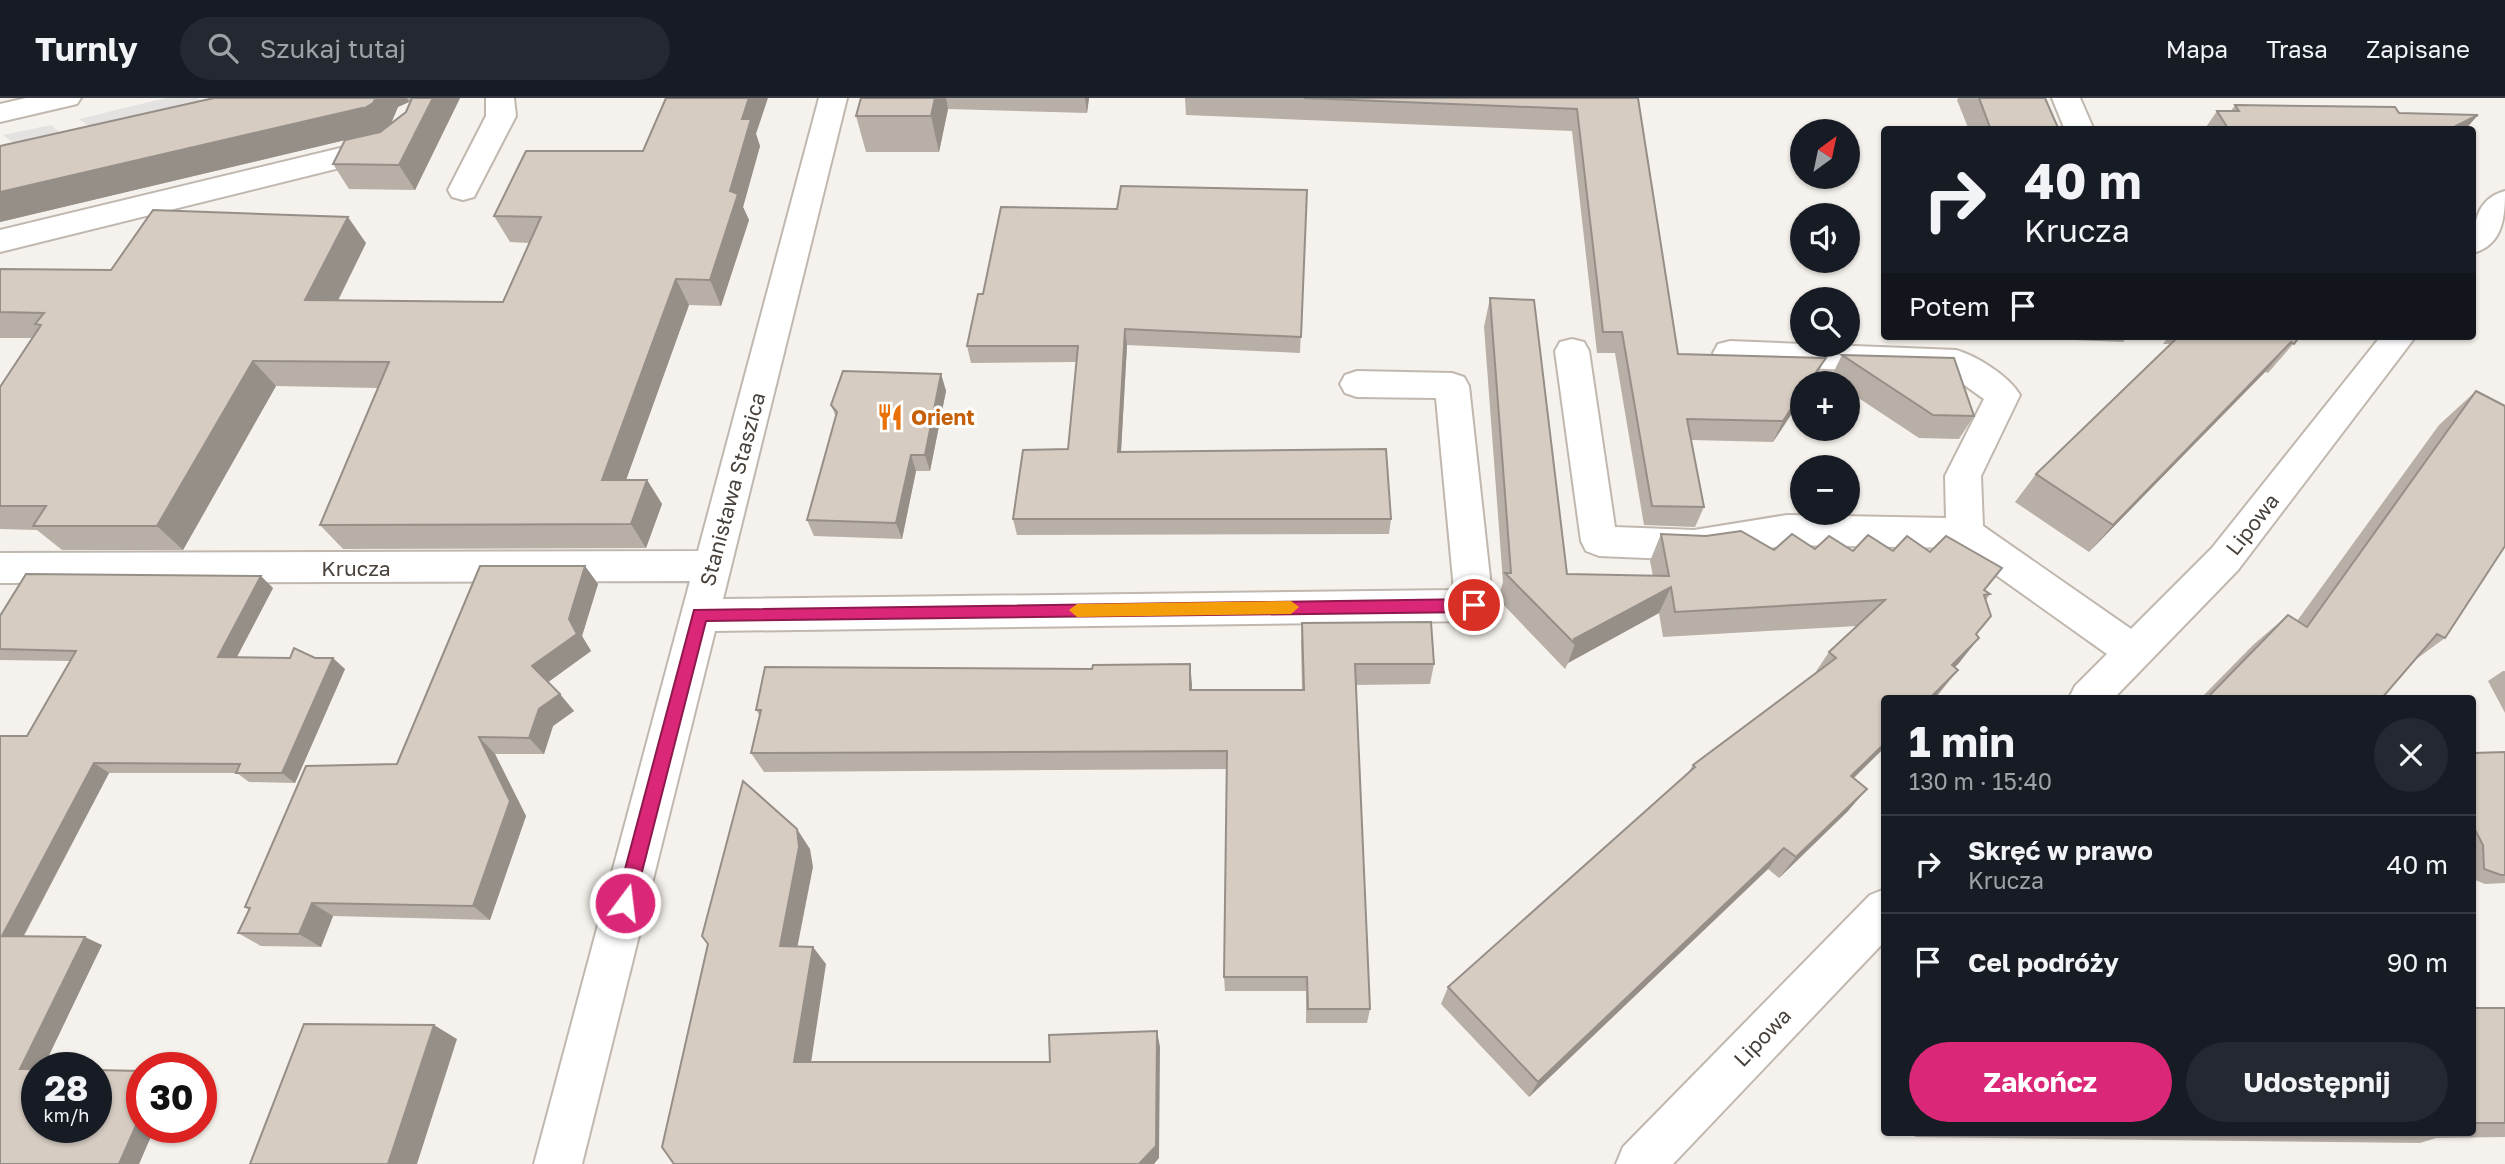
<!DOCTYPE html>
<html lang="pl">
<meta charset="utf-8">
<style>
:root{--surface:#171b24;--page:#242831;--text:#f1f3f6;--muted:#9ea1a6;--line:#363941;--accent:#db2777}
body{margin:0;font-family:"Golos Text",sans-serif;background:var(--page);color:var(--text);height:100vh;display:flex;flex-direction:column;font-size:26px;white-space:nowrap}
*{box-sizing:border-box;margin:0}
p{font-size:23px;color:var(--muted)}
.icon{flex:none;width:38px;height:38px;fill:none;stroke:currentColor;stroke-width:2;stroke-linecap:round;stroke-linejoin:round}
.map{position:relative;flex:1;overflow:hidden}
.details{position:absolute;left:1881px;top:597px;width:595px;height:441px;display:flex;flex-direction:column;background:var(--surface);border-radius:7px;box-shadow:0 2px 5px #0004}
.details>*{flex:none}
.hud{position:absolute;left:1881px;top:28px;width:595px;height:214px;border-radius:7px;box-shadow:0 2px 5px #0004;background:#171b24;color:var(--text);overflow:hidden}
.needle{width:46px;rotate:33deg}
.tools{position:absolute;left:1790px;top:21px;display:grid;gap:14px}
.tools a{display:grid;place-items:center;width:70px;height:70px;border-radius:50%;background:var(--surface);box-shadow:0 2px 5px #0004;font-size:35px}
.speed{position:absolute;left:21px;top:954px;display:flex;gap:14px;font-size:35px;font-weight:700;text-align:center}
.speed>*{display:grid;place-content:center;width:91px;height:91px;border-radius:50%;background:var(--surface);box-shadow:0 2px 5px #0004;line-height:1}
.speed small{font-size:18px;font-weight:400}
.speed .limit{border:10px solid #d22;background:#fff;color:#111}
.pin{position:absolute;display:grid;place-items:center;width:60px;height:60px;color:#fff;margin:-30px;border:4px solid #fff;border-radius:50%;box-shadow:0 2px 7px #0007}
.me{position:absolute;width:77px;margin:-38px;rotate:15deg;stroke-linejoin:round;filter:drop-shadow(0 0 5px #0008)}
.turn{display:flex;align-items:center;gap:24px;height:147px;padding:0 28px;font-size:32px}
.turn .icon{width:91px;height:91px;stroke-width:2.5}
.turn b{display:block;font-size:49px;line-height:60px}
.then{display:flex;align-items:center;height:66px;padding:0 28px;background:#0003;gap:14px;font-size:26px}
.round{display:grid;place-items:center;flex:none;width:74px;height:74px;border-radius:37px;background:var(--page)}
.headline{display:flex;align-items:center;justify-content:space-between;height:119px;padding:0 28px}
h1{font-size:42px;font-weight:700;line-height:52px}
.button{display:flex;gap:14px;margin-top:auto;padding:14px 28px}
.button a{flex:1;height:80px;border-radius:42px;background:var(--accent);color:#fff;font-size:28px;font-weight:700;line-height:80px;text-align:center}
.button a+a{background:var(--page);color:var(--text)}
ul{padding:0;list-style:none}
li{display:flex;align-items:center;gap:21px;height:98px;padding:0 28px;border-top:2px solid var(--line)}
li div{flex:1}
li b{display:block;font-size:26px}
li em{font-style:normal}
header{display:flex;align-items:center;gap:42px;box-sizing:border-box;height:98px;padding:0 35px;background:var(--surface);border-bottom:2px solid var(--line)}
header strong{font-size:33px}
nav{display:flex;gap:38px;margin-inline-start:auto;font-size:24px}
.search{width:490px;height:63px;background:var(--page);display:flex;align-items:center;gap:18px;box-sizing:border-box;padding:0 24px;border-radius:38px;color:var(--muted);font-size:26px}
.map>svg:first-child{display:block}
.parking{fill:#e4e2e0}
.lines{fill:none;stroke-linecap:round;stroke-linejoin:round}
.minor-casing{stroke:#c0b8af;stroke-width:4}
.minor{fill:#fff;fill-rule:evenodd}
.wall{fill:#b8afa7;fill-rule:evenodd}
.shaded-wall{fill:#968f88}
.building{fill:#d6ccc2;stroke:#968f88;stroke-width:2}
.route{fill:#db2777;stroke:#8e194d;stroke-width:2}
.slow{fill:#f59e0b}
.labels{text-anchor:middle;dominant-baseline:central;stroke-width:6;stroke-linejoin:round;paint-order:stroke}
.food-label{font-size:21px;font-weight:bold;fill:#c56008;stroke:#fff;text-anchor:start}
.street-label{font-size:21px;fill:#49413a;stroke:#fff}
</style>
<header>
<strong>Turnly</strong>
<div class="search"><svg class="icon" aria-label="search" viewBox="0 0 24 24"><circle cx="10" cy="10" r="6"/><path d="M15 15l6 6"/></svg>Szukaj tutaj</div>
<nav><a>Mapa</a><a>Trasa</a><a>Zapisane</a></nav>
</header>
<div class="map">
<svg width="2505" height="1066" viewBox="0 0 2505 1066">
<rect width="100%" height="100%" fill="#f5f1ec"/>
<g class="parking">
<path d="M166,0h31l13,9 -121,19 -10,-7z"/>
<path d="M51,27l9,8 -38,16 -19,-14z"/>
</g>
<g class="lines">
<defs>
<g id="minor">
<path d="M26,0h55l-4,6 -77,18v-18z"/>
<path d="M486,0h28l2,18 -42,81 -11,3 -11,-3 -4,-7 38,-74z"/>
<path d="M819,0h28l-124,501 731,-9 -18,-192 -79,-1 -12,-4 -5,-9 5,-9 12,-4 95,2 12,4 5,9 24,219 -6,11 -13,5 -759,10 -133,533h-48l156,-583 -690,2v-30l698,-2z"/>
<path d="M2052,0h28l14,32h-29z"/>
<path d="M386,39l10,3 5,7 -5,7 -396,98v-22z"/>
<path d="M2505,93c0,26 -2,54 -32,62 0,-27 2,-54 32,-62z"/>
<path d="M2381,238h35l-178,234 -124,128h-45l6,-12 32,-32 -149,-106 -171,-3 -93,15 -95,-4 -13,-5 -5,-10 -26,-190 5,-9 12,-3 12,3 5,9 26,176 79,3 93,-15 159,3 -1,-42 39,-77 -35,-25 -219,-9 -12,-3 -5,-9 5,-9 12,-3 226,9c21,6 53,26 64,45l-39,81 2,50 148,103 81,-81z"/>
<path d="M1885,791v52l-212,223h-57l7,-17 247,-252z"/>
</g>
</defs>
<use href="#minor" class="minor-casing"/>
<use href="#minor" class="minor"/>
</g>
<g class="wall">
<path d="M214,0h246l-45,92 -66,-1 -16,-25 12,-24 -345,82v-76zM409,4l1,1 -4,9 -15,11 7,-16z"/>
<path d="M861,0h228l-2,15 -139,-4 -9,43h-73l-10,-36z"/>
<path d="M1185,0h453l40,256 137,25 -42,63 -82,-2 13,67 -9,20 -51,-2 -29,-172h-18l-25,-222 -386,-16z"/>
<path d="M1958,0h87l14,32h-90l-12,-30z"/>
<path d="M2235,7l164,8 66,17h-261l13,-19h14z"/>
<path d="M756,36l4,12 -17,61 6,13 -28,86 -32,-1 -63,175h21l15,24 -16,44 -303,1 -23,-24 58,-137 -102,-2 -93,164h-121l-25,-20 -37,-1v-142l32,-49h-32v-69l111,1 255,-27 -28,58 165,1 27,-59 -20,-1 -16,-26 149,-65z"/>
<path d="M1307,92l-7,163 -173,-8 -6,107 270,67 -2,15 -372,1 -4,-16 55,-70 9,-87 -106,1 -4,-17 16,-52 134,-85z"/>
<path d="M1490,200l77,276 86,2 -3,-15 11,-27 113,16 119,1 92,39 5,4 -4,6 -10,35 -17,28 -4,4 3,3 -20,25 -53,3v49l-31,31 -6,33 -69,67 -11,-9 -239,228 -88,-93 7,-17 240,-214 5,-8 122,-92 14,-21 28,-26 -194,11 -4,-24 -91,50 -3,6 -67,-70 5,-17 -19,-255z"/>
<path d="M2046,238h82l-5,6 -75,-3z"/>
<path d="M2169,238h131l-32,37 -3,-1 -176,180 -74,-50 21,-28 135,-130h-8z"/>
<path d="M1842,257l132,61 -15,23 -40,-1 -71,-47v-8h-12l-6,-4z"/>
<path d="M941,276l5,17 -16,80h-14l-14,68 -88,-3 -7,-16 29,-103 -5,-12z"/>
<path d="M2476,293l-31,247 -30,22 -33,38h-181l52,-53 35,-30 9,6 142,-196z"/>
<path d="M585,468l13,18 -16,52 9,15 -43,31 26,29 -21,15 -9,28h-49l31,62 -36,104 -157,-4 -12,31 -60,-1 -23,-13 11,-23 -4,-3 152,-143z"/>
<path d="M273,490l-36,69 78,1 30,11 -50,114 -46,-1 -12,-9h-128l-85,163 78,9 -65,123 105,59h13l-16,37h-139l27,-428 43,-75 -70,-1v-44z"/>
<path d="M1302,525l132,41 -4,20 -74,1 14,324 -3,14h-61v-32h-81l-1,-14 3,-208 -463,3 -13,-19 9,-37 -4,-6 436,-26v6h110l-1,-47z"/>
<path d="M2503,573h2v42l-17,-32z"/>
<path d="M2505,654v131l-20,1 -12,-5v-126z"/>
<path d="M2473,910h32v129l-69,1 -16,5 -505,-6 -1,-5h559z"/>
</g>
<g class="shaded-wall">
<path d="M376,0h31l2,4 -11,5 -9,21 -14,5 -375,89v-30z"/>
<path d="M433,0h27l-45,92 -16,-25z"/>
<path d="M749,0h19l-12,36 4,12 -17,61 6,13 -28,86 -11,-26 20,-89 12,-72z"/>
<path d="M935,0h11l2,11 -9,43 -8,-36z"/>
<path d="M1085,0h4l-2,15z"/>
<path d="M2478,17l-13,15h-17z"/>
<path d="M348,119l18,26 -41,83 -20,-26z"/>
<path d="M676,181l13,26 -72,200 -15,-25z"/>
<path d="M1125,231l2,16 -7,123 -2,-16z"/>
<path d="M2291,244l-26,30 -176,180 24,-27z"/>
<path d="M1826,260l-14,25h-4z"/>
<path d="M253,263l23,25 -93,164 -26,-24z"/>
<path d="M941,276l5,17 -16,80 -5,-16z"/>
<path d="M1802,294v6l-29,44 10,-21z"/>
<path d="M911,357l5,16 -14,68 -6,-16z"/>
<path d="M647,382l15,24 -16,44 -15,-24z"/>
<path d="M585,468l13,18 -16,52 9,15 -44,32 -15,-17z"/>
<path d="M261,478l12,12 -42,80 -13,-11z"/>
<path d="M1671,489l-12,26 -91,50 7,-19 -1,-5z"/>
<path d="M1979,540l-20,25 -27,27 20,-25z"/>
<path d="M333,560l12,11 -50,114 -13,-10z"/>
<path d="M1190,566l2,20 -1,25 -1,-19z"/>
<path d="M1958,572l-24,28h-4z"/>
<path d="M560,596l14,17 -21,15 -9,28 -15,-16 10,-29z"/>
<path d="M479,639l16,17 31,62 -36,104 -17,-14z"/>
<path d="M1885,645v4l-52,51 18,-22z"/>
<path d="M94,665l15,10 -90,171 -17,-8z"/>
<path d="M1867,691l-19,22 -69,67 17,-21z"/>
<path d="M797,731l13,20 3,18 -19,97 -14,-18z"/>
<path d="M1784,750l-16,21 -239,228 9,-15z"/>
<path d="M312,805l21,13 -12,31 -22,-13z"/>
<path d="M85,839l17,8 -59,123h-6v7l-17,-6z"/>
<path d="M813,849l13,17 -17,112 -15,-14z"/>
<path d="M434,927l23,14 -40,125h-29z"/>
<path d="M1157,933l3,16 -1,111 -5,6h-15z"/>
<path d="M142,1014v15h13l-16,37h-20z"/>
</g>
<g class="building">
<path d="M214,0h162l-3,5 -13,8 2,-3 -362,84v-46z"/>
<path d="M412,0h21l-34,67 -66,-1 12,-24 35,-8 26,-20z"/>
<path d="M666,0h83l-7,21h9l-21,72 8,3 -28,86 -34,-1 -74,201h45l-16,44 -311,1 69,-163 -136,-1 -96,165h-124l13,-20h-46v-119l41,-62 -6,-1 9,-11 -44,-1v-43l111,1 42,-60 195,7 -43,83 198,2 38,-85 -47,-1 32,-65h117z"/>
<path d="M861,0h74l-4,18h-75z"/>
<path d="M1304,0h334l40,256 148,4 -18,25h-6v9l-19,29 -96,-2 17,88 -52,-1 -30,-174h-19l-26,-223z"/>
<path d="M1979,0h66l14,32h-68z"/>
<path d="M2235,7l160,2 4,6 79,2 -30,15h-219l-12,-19h22z"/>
<path d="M1121,88l186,4 -6,147 -176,-8 -7,123 268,-3 5,70h-378l10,-69 45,-1 10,-103h-111l11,-52h5l18,-87 116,2z"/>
<path d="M1490,200l44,2 33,274 102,2 -8,-42 45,2 35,-5 33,19 18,-16 23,15 14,-13 24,15 15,-16 25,16 14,-15 23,16 16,-16 56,32 -18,22 6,4 -6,1 7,21 -15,18 3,4 -27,27 6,5 -28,28h-45v45l-34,33 16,13 -71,68 -12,-9 -246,234 -90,-95 247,-220 -2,-2 143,-107 -7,-6 56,-52 -210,12 -4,-25 -97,52 1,5 -70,-71h6z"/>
<path d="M2179,238h121l-6,8 -3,-2 -178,183 -77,-51z"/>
<path d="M1842,257l112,3 20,58 -41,-1z"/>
<path d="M843,273l98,3 -16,81h-14l-15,68 -89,-3 30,-108 -6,-7z"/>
<path d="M2476,293l29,15v140l-60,92 -8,-4 -55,64h-175l81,-83 19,12z"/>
<path d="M480,468h105l-16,53 8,15 -45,32 28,28 -21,15 -10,29 -50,-1 31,64 -37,105 -161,-3 -13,31 -61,-1 12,-25 -5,-1 61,-141 91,-2z"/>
<path d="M26,476l235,2 -43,81 72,1 4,-10 21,10h18l-51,115h-46l4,-9 -146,-1 -92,173 83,1 -65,132h17v58h59v-57l46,1v41l-23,52h-119v-428h27l49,-85 -76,-2v-33z"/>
<path d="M1431,524l3,42h-79l15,345h-62l-1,-32h-83l3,-226 -476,2 10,-43h-5l9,-43 327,2 1,-4 97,-1v26h114l-2,-67z"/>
<path d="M2505,654v123h-4l-17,-6 -1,-24 -10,-19v-73z"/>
<path d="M743,683l54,48 2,18 -19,99 33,1 -19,115h256l-1,-27 108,-4 -1,115 -17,18h-465l-12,-17 46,-203 -6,-8z"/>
<rect x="2473" y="910" width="32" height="115"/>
<path d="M304,926l130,1 -46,139h-138z"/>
</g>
<path class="route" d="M1474,501l8,6 -8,7 -768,9 -72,282 -2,6 -7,2 -6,-2 -3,-6 78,-293z"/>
<path class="slow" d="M1291,503l8,6 -8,7 -214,3 -8,-7 8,-6z"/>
<defs>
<symbol id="restaurant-bare" viewBox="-9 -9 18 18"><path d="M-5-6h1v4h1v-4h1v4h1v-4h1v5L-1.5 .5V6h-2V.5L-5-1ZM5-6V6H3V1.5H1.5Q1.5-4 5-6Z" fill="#e8710a" stroke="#fff" stroke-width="2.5" paint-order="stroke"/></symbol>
</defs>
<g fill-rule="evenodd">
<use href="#restaurant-bare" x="871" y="300" width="38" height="38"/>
</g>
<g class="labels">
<g class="food-label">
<text x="911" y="319">Orient</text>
</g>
<g class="street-label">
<text transform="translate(732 391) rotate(-75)">Stanisława Staszica</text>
<text transform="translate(2252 426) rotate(-52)">Lipowa</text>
<text x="356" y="470">Krucza</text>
<text transform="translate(1762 939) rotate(-46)">Lipowa</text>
</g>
</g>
</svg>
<div class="tools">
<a><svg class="needle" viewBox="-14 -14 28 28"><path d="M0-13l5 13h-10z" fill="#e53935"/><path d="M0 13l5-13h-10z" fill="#9ea1a6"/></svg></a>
<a><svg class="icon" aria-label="sound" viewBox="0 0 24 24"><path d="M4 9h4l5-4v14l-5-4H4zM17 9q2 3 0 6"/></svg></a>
<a><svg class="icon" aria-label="search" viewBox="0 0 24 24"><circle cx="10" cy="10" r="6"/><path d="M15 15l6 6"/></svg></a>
<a>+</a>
<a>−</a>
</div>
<div class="speed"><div>28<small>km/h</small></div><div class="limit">30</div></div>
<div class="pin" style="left:1474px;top:507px;background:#d93025"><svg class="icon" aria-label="arrive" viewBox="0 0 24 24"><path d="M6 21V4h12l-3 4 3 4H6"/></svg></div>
<svg class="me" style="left:625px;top:805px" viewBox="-20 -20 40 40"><circle r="17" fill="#db2777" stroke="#fff" stroke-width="3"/><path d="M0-11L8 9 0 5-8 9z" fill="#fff"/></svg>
<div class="hud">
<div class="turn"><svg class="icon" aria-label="right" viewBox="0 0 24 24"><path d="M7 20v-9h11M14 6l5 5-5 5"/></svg><div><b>40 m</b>Krucza</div></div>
<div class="then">Potem<svg class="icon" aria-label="arrive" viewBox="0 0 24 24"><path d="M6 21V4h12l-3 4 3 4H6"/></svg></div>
</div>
<section class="details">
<div class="headline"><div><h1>1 min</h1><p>130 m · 15:40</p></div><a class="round"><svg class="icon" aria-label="close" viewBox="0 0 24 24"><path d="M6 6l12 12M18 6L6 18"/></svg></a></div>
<ul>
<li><svg class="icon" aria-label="right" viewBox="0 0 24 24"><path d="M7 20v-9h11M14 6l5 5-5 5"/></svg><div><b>Skręć w prawo</b><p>Krucza</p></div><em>40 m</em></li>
<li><svg class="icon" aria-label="arrive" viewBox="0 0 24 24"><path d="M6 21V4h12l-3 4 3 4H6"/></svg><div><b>Cel podróży</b></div><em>90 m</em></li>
</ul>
<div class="button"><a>Zakończ</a><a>Udostępnij</a></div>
</section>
</div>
